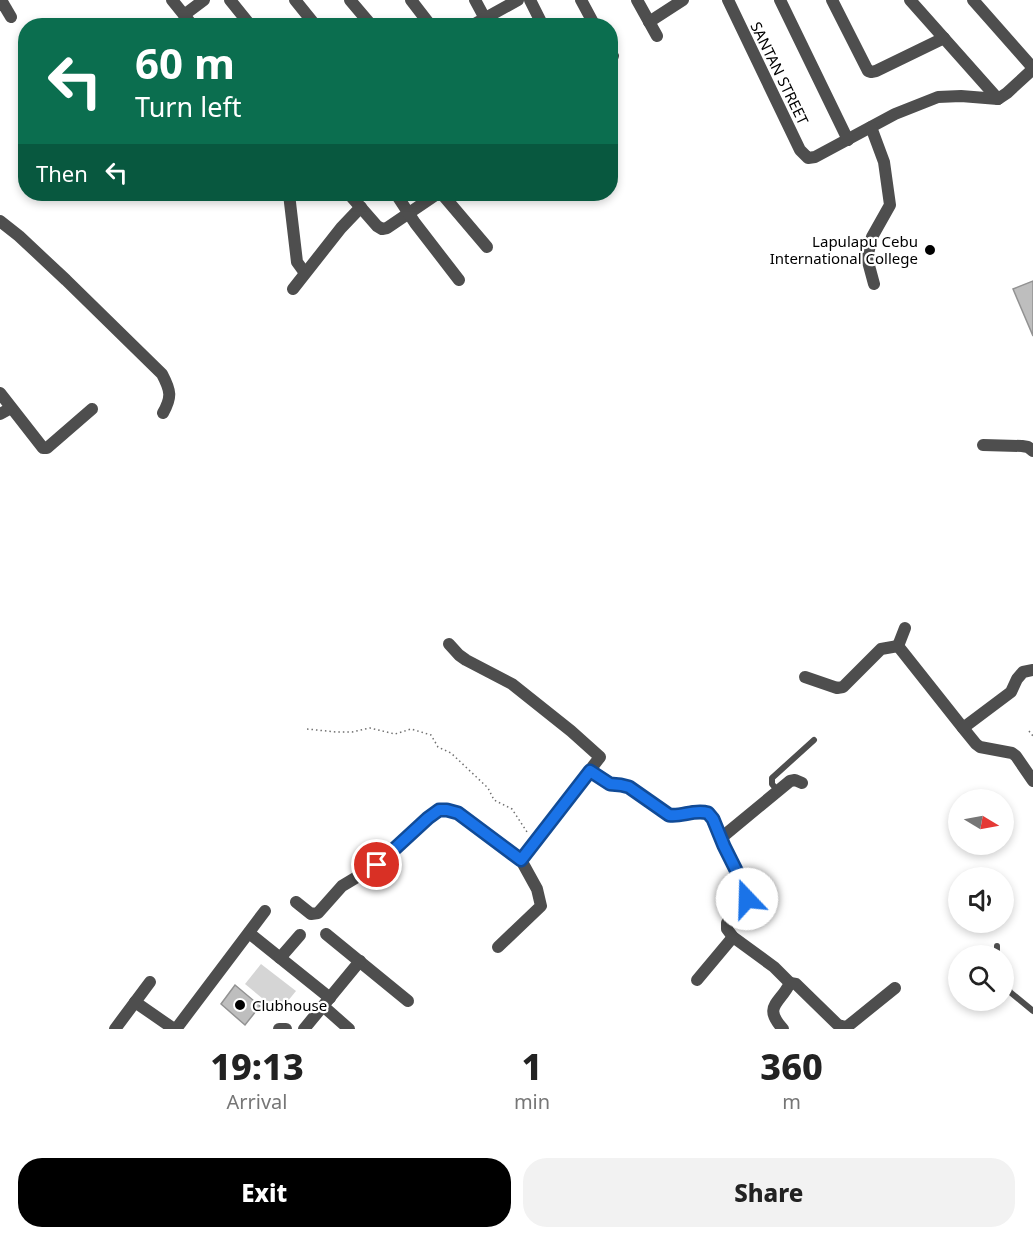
<!DOCTYPE html>
<style>
:root{--surface:#fff;--page:#f2f2f2;--text:#222;--muted:#767676;--accent:#000}
body{margin:0;font-family:"Noto Sans",sans-serif;background:var(--page);color:var(--text);height:100vh;display:flex;flex-direction:column;font-size:22px;white-space:nowrap}
*{box-sizing:border-box;margin:0}
p{font-size:20px;color:var(--muted)}
.icon{flex:none;width:33px;height:33px;fill:none;stroke:currentColor;stroke-width:2;stroke-linecap:round;stroke-linejoin:round}
.map{position:relative;height:1029px;overflow:hidden}
.sheet{display:flex;flex-direction:column;background:var(--surface);flex:1}
.sheet>*{flex:none}
.banner{position:absolute;left:18px;top:18px;width:600px;height:183px;border-radius:24px;box-shadow:0 3px 9px #0003;background:#0b6e4f;color:#fff;overflow:hidden}
.needle{width:39px;rotate:100deg}
.controls{position:absolute;left:948px;top:789px;display:grid;gap:12px}
.controls a{display:grid;place-items:center;width:66px;height:66px;border-radius:50%;background:var(--surface);box-shadow:0 3px 9px #0003;font-size:30px}
.pin{position:absolute;display:grid;place-items:center;width:51px;height:51px;color:#fff;margin:-26px;border:3px solid #fff;border-radius:50%;box-shadow:0 2px 6px #0007}
.me{position:absolute;width:66px;margin:-33px;rotate:339deg;stroke-linejoin:round;filter:drop-shadow(0 0 4px #0008)}
.turn{display:flex;align-items:center;gap:21px;height:126px;padding:0 18px;font-size:27px}
.turn .icon{width:78px;height:78px;stroke-width:2.5}
.turn b{display:block;font-size:42px;line-height:51px}
.then{display:flex;align-items:center;height:57px;padding:0 18px;background:#0003;gap:12px;font-size:22px}
.eta{display:flex;justify-content:space-evenly;align-items:center;height:102px;text-align:center}
.eta b{font-size:36px;font-weight:800;line-height:42px}
.button{display:flex;gap:12px;margin-top:auto;padding:12px 18px}
.button a{flex:1;height:69px;border-radius:24px;background:var(--accent);color:#fff;font-size:24px;font-weight:800;line-height:69px;text-align:center}
.button a+a{background:var(--page);color:var(--text)}
.map>svg:first-child{display:block}
.green{fill:#d5d5d5}
.building{fill:#bebebe;stroke:#929292;stroke-width:1.5}
.lines{fill:none;stroke-linecap:round;stroke-linejoin:round}
.path{stroke:#707070;stroke-width:1.5;stroke-dasharray:1.5 3;stroke-linecap:butt}
.lane{stroke:#4e4e4e;stroke-width:6}
.street{stroke:#4e4e4e;stroke-width:12}
.route-casing{stroke:#114b97;stroke-width:15}
.route{stroke:#1a73e8;stroke-width:10}
.poi-dot{fill:#000;stroke:#fff;stroke-width:2}
.labels{text-anchor:middle;dominant-baseline:central;stroke-width:4.5;stroke-linejoin:round;paint-order:stroke}
.street-label{font-size:15px;fill:#000;stroke:#fff}
.poi-label{font-size:15px;fill:#000;stroke:#fff;text-anchor:end}
</style>
<div class="map">
<svg width="1033" height="1029" viewBox="0 0 1033 1029">
<rect width="100%" height="100%" fill="#fff"/>
<path class="green" d="M261,964l35,27 -17,21 -34,-28z"/>
<g class="building">
<path d="M1033,281v55l-20,-47z"/>
<path d="M235,985l25,21 -15,19 -24,-21z"/>
</g>
<g class="lines">
<g class="path">
<path d="M307,729l29,3h16l18,-4 25,6 16,-5 20,6 7,12 13,6 37,35 6,12 18,9 15,23"/>
<path d="M1029,731l4,5"/>
</g>
<g class="lane">
<path d="M778,791l-6,-7v-6l42,-38"/>
<path d="M997,946v10"/>
<path d="M1004,979l6,13 23,19"/>
</g>
<g class="street">
<path d="M1,0l10,17"/>
<path d="M172,0l21,26"/>
<path d="M230,0l21,26"/>
<path d="M295,0l21,26"/>
<path d="M350,0l22,26"/>
<path d="M411,0l20,26"/>
<path d="M475,0l14,26"/>
<path d="M530,0l13,26"/>
<path d="M581,0l14,26"/>
<path d="M637,0l20,36"/>
<path d="M728,0l72,150 8,8 7,-1 80,-43 43,-17 23,-1 37,3 9,-6 26,-24"/>
<path d="M780,0l68,140"/>
<path d="M832,0l36,71 3,1 5,-1 68,-33"/>
<path d="M910,0l88,99"/>
<path d="M973,0l60,68"/>
<path d="M184,15l20,-15"/>
<path d="M649,22l34,-22"/>
<path d="M471,26l47,-26"/>
<path d="M610,52l3,4"/>
<path d="M871,127l13,35 6,43 -18,32 -5,21 7,26"/>
<path d="M289,194l8,68 8,11"/>
<path d="M349,194l28,32 5,3 5,-1 50,-34"/>
<path d="M396,194l19,29 44,57"/>
<path d="M442,194l45,53"/>
<path d="M0,221l19,15 47,44 96,94c9,17 10,23 1,39"/>
<path d="M293,289l48,-61 20,-21"/>
<path d="M0,393l43,55h4l45,-39"/>
<path d="M0,414l11,-6"/>
<path d="M983,445l39,1 6,1 5,4"/>
<path d="M905,628l-7,18 65,82 13,16 4,3 32,6 4,3 17,25"/>
<path d="M449,644l10,11 7,5 46,24 59,47 29,26 -79,103"/>
<path d="M805,677l32,11 6,-1 38,-38 17,-3"/>
<path d="M963,728l48,-36 6,-13 6,-7 10,-2"/>
<path d="M590,771l20,13 11,1 8,2 40,28 8,1 17,-5 14,2 5,6 11,27 24,49 -1,4 -16,17 -4,7v6l6,8 41,30 16,16c-10,21 -28,23 -7,46"/>
<path d="M721,838l69,-57 5,-1 7,3"/>
<path d="M296,902l15,12 7,-1 24,-27 35,-21 51,-47 11,-8h8l11,3 63,47 16,29 4,17 -43,41"/>
<path d="M249,933l81,65"/>
<path d="M326,934l82,67"/>
<path d="M280,958l20,-23"/>
<path d="M697,980l36,-43"/>
<path d="M790,983l6,1 41,40 6,3 5,-1 47,-38"/>
<path d="M135,1002l39,27"/>
<path d="M323,1006l26,23"/>
<path d="M115,1029l35,-47"/>
<path d="M176,1029l89,-118"/>
<path d="M279,1029h7"/>
<path d="M304,1029l56,-68"/>
</g>
</g>
<g class="lines">
<defs>
<path id="route" d="M377,865l51,-47 11,-8h8l11,3 63,47 69,-89 20,13 11,1 8,2 40,28c13,2 25,-6 39,-2l5,6 11,27 23,46v7"/>
</defs>
<use href="#route" class="route-casing"/>
<use href="#route" class="route"/>
</g>
<g class="poi-dot">
<circle cx="930" cy="250" r="6"/>
<circle cx="240" cy="1005" r="6"/>
</g>
<g class="labels">
<g class="street-label">
<text transform="translate(780 73) rotate(64)">SANTAN STREET</text>
</g>
<g class="poi-label">
<text x="918" y="241">Lapulapu Cebu<tspan x="918" dy="17">International College</tspan></text>
<text x="252" y="1005" text-anchor="start">Clubhouse</text>
</g>
</g>
</svg>
<div class="controls">
<a><svg class="needle" viewBox="-14 -14 28 28"><path d="M0-13l5 13h-10z" fill="#e53935"/><path d="M0 13l5-13h-10z" fill="#767676"/></svg></a>
<a><svg class="icon" aria-label="sound" viewBox="0 0 24 24"><path d="M4 9h4l5-4v14l-5-4H4zM17 9q2 3 0 6"/></svg></a>
<a><svg class="icon" aria-label="search" viewBox="0 0 24 24"><circle cx="10" cy="10" r="6"/><path d="M15 15l6 6"/></svg></a>
</div>
<div class="pin" style="left:377px;top:865px;background:#d93025"><svg class="icon" aria-label="arrive" viewBox="0 0 24 24"><path d="M6 21V4h12l-3 4 3 4H6"/></svg></div>
<svg class="me" style="left:747px;top:899px" viewBox="-20 -20 40 40"><circle r="19" fill="#fff"/><path d="M0-13L10 11 0 6-10 11z" fill="#1a73e8"/></svg>
<div class="banner">
<div class="turn"><svg class="icon" aria-label="left" viewBox="0 0 24 24"><path d="M17 20v-9H6M10 6l-5 5 5 5"/></svg><div><b>60 m</b>Turn left</div></div>
<div class="then">Then<svg class="icon" aria-label="left" viewBox="0 0 24 24"><path d="M17 20v-9H6M10 6l-5 5 5 5"/></svg></div>
</div>
</div>
<section class="sheet">
<div class="eta">
<div><b>19:13</b><p>Arrival</p></div>
<div><b>1</b><p>min</p></div>
<div><b>360</b><p>m</p></div>
</div>
<div class="button"><a>Exit</a><a>Share</a></div>
</section>
